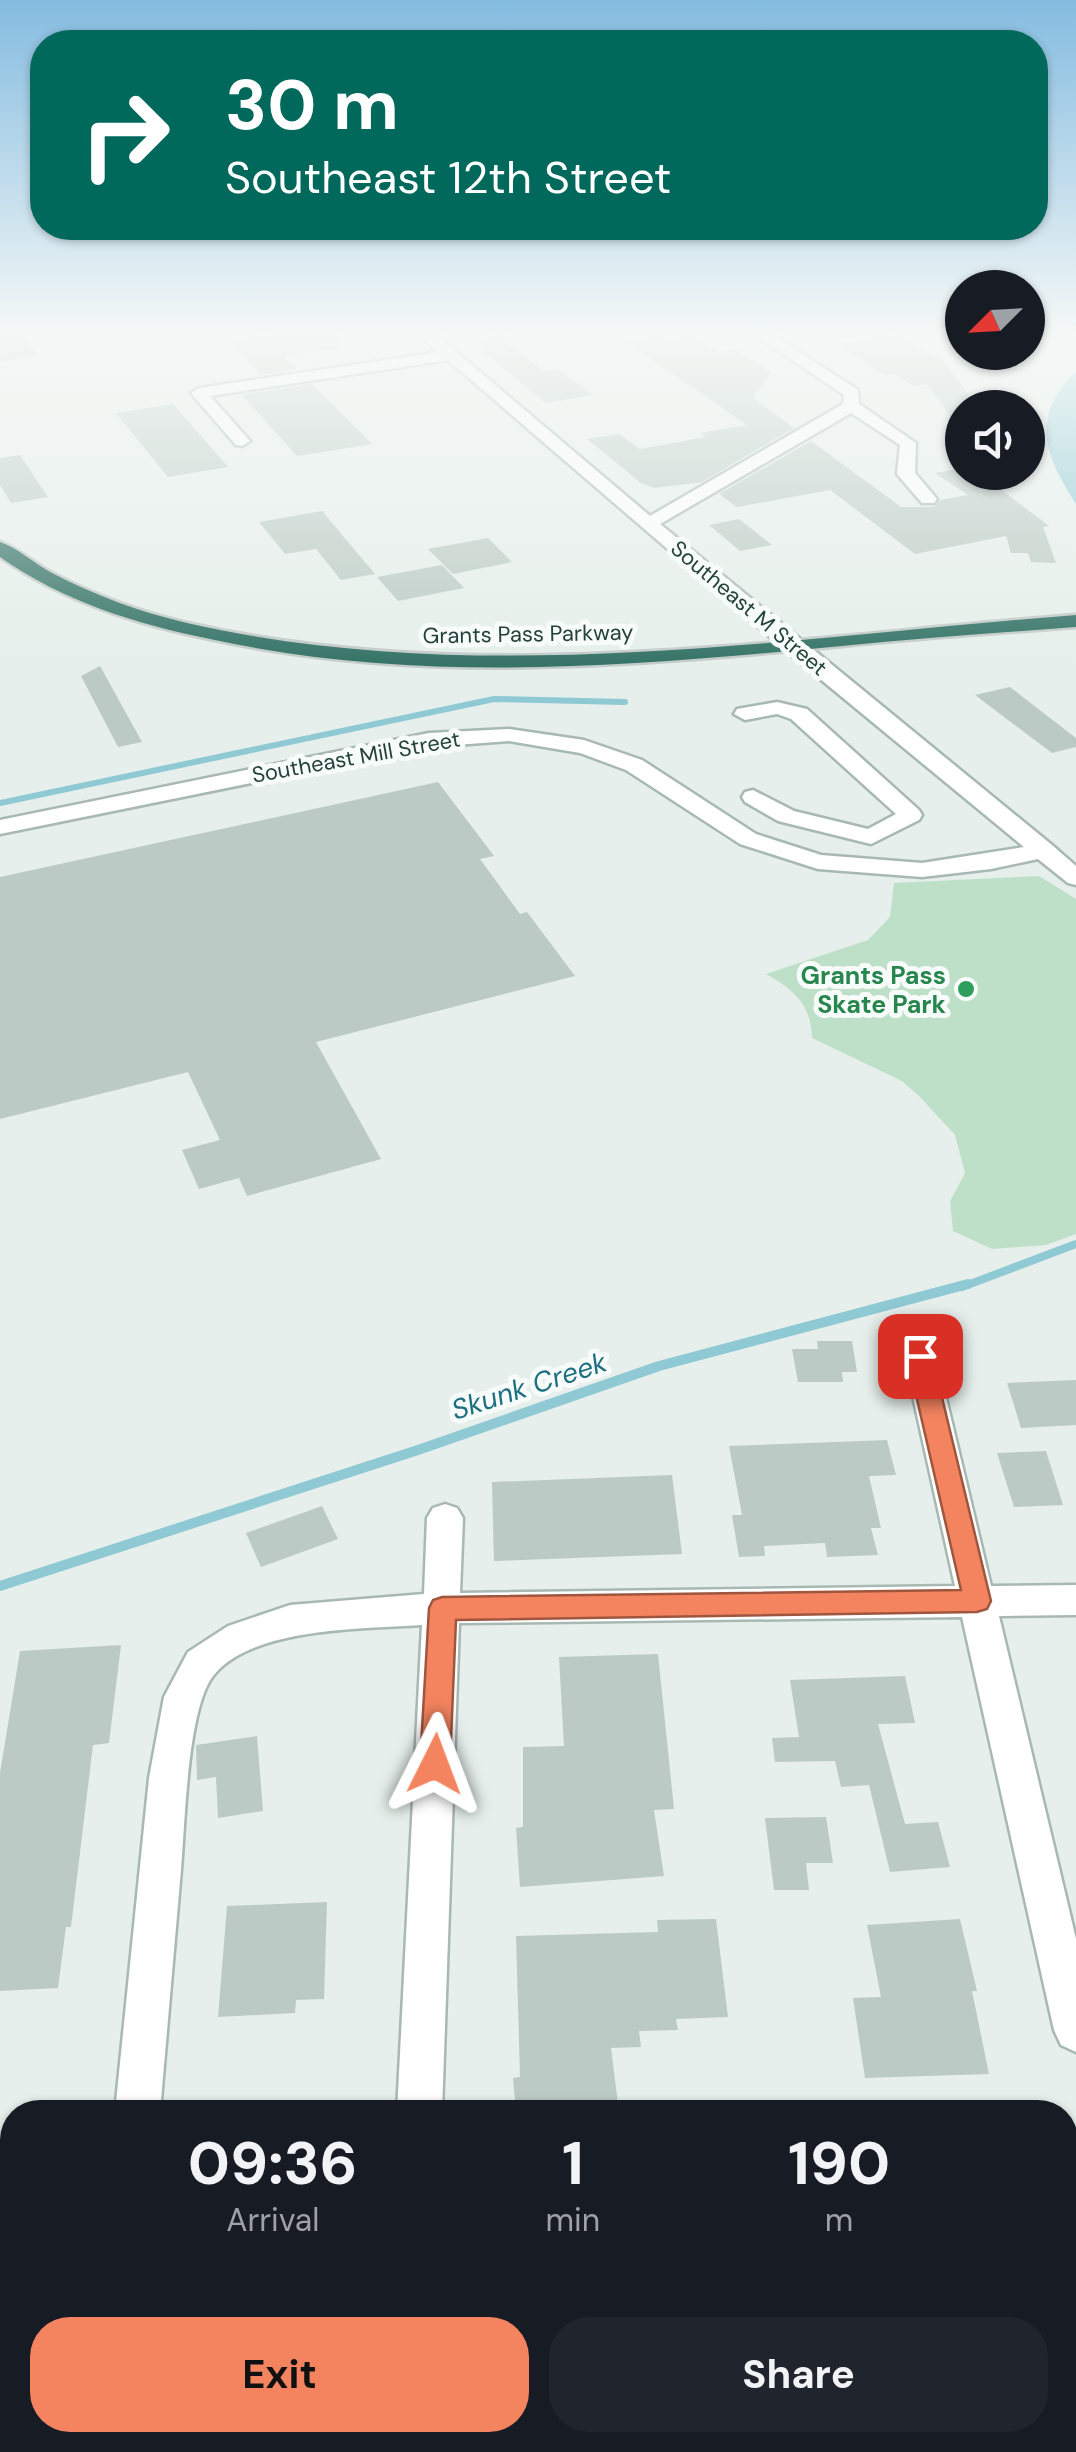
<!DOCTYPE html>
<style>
:root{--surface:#171b24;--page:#20242c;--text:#f1f3f6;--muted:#9ea1a6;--accent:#f4845f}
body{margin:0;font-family:"DM Sans",sans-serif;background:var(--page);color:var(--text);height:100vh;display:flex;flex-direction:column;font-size:38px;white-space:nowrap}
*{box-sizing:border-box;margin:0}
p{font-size:32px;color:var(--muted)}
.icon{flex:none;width:55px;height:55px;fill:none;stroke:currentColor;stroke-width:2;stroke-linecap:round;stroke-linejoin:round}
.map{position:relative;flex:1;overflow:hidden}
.side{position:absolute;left:0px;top:2100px;width:1078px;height:352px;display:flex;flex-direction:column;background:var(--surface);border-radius:40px 40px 0 0;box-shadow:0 2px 8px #0004}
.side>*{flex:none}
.hud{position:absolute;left:30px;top:30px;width:1018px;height:210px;border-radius:40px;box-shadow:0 2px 8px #0004;background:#00695c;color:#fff;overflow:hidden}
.needle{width:65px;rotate:246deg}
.buttons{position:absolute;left:945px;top:270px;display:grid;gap:20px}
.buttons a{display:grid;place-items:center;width:100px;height:100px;border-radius:50%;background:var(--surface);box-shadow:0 2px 8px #0004;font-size:50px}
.pin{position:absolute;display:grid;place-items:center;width:85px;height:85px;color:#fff;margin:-42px;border-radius:20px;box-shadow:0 5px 15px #0006}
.me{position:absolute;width:110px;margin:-55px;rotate:3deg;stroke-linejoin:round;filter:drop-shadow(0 0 8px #0008)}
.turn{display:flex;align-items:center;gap:35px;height:210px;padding:0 30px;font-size:45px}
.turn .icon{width:130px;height:130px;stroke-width:2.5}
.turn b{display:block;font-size:70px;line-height:85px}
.eta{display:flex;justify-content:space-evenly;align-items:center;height:170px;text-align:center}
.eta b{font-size:60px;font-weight:700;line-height:70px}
.cta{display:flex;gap:20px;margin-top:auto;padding:20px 30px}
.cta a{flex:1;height:115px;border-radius:40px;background:var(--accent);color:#111;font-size:40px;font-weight:700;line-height:115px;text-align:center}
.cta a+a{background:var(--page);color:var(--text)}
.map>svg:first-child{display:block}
.green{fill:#bfe0c8}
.water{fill:#8ec9d4}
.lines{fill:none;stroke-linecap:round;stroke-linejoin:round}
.stream-far2{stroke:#8ec9d4;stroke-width:6}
.stream-far1{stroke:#8ec9d4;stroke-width:8}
.stream{stroke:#8ec9d4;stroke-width:10}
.building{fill:#bbcac4}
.minor-casing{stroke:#a8b8b2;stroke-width:5}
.highway-casing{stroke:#c2cac8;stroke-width:5}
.minor{fill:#fff;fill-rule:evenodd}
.highway{fill:#2f6f62;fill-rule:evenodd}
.route{fill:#f4845f;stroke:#9f563e;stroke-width:2.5}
.leisure-dot{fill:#2e9e5b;stroke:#f7fbf9;stroke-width:4}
.labels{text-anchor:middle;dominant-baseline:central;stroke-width:10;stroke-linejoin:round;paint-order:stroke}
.far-street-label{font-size:22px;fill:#24423a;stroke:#f7fbf9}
.leisure-label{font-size:25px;font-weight:bold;fill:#27864d;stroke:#f7fbf9;text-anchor:end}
.water-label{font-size:28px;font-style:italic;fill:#1c6f80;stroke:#f7fbf9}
</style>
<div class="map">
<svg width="1076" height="2452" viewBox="0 0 1076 2452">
<rect width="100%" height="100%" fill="#e6efeb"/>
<path class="green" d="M1039,876l37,23v335l-30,11 -54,4 -39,-18 -3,-30 15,-28 -10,-38 -35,-38 -18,-16 -90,-43c-1,-34 -18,-48 -46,-64l102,-34 22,-23 4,-34z"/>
<path class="water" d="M1076,372v132c-31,-48 -47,-88 0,-132z"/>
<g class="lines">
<path class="stream-far2" d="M0,803l494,-104 131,3"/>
<path class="stream-far1" d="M962,1287l114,-43"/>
<path class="stream" d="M0,1586l418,-136 241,-84 309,-82"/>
</g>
<g class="building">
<path d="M0,333h21l17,23 -38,5z"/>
<path d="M280,333h58l1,15 -55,8 13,13 -36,6 -30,-34z"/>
<path d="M493,333l51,38 13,-2 36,26 -47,8 -66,-54z"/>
<path d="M895,335l37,21h7l40,52h-17v24l-35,-48 -13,2 -20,-12 -9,1 -48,-31z"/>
<path d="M663,336l6,4 26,-4 24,16 15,-3 37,23 -18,26 41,30 -92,54 -48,6 -13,-5 -54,-44 32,-5 21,15 66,-12 -6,-4 47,-8 -120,-83z"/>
<path d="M312,384l60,60 -75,12 -55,-61z"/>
<path d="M173,404l55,63 -60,10 -52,-64z"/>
<path d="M811,441l90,66h33l6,-7 28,-5 -33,-22 27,-5v4h16l71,54 -6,1 13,36 -25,-1 -3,-9h-17l-5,-17 -91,18 -85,-64 -93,17 -18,-13z"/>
<path d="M20,455l28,42 -37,6 -11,-18v-27z"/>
<path d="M322,511l53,63 -34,6 -25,-31 -31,5 -26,-32z"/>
<path d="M739,519l33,26 -32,6 -31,-26z"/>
<path d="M488,538l24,24 -59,12 -25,-25z"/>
<path d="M442,565l22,23 -66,13 -21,-24z"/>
<path d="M100,666l42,76 -24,5 -37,-71z"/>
<path d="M1010,687l66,51v9l-24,6 -77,-58z"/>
<path d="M438,782l56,74 -14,3 40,55 7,-2 48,64 -259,66 65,117 -134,37 -8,-18 -40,11 -17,-39 38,-10 -32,-68 -188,47v-242z"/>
<path d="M817,1341h35l5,31h-15l1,10h-45l-6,-33h26z"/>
<path d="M1076,1380v45l-55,3 -14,-45z"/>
<path d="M887,1440l9,35 -27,1 12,52h-10l7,27 -51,2 -2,-14 -61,3 1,10 -26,1 -7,-42h10l-13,-69z"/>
<path d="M1046,1451l17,54 -49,2 -17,-54z"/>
<path d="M672,1475l10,79 -188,7 -2,-79z"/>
<path d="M322,1506l16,33 -77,28 -15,-34z"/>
<path d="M121,1645l-12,98 -16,2 -22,182h-5l-8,61 -58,3v-218l20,-122z"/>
<path d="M658,1654l16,155 -20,1 10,66 -144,11 -4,-59 7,-1v-80l41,-1 -5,-89z"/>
<path d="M905,1676l10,47 -37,1 27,100 33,-2 12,45 -60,5 -21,-87 -28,2 -6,-26 -60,1 -3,-24 27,-1 -9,-57z"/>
<path d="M257,1736l6,75 -45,7 -2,-41 -19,3 -1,-35z"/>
<path d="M826,1817l7,46h-27l3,27h-35l-9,-72z"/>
<path d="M327,1902l-3,97 -28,1 -1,13 -77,4 9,-111z"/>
<path d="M716,1919l12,98 -52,2 2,11 -39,1 2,16 -30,1 8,64h-103l-3,-34 7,-1 -4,-141 142,-4 -1,-12z"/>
<path d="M960,1919l17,72h-5l17,83 -124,4 -12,-80 28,-1 -14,-72z"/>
</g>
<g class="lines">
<defs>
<g id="minor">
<path d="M418,333h16l216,183 193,-112 1,-9 -92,-62h18l88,57 1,14 57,39 -1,30 22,26 -3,4h-12l-25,-29 3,-29 -49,-32 -191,111 392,321 24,21v19l-8,-2 -30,-24 -47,10 -69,8 -104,-8 -78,-25 -114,-74 -46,-17 -71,-12 -80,6 -429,87v-14l429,-87 80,-4 75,11 58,20 114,74 65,21 101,8 102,-16 -239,-197 -337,-290 -238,36 40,45 -8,5 -6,-1 -45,-52 8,-5 240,-36z"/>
<path d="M777,702l30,7 112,101 3,5 -3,5 -48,24 -93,-23 -33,-19 -3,-5 3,-5 8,-2 41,21 74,18 28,-15 -105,-95 -14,-5 -32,6 -11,-6 3,-5z"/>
<path d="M920,1344l11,4 5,8 55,230 85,-1v30l-77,1 77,323v113l-15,-7 -7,-15 -92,-413 -503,6 -17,489h-45l25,-487c-58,4 -171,2 -209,51 -26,34 -28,149 -32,194 -7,80 -14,161 -21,242h-45l34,-334 15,-81 24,-45 40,-26 62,-21 134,-11 3,-76 6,-10 12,-4 12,4 6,10 -3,75 495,-7 -51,-230 5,-8z"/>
<rect x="1065" y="2249" width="11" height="48"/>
<rect x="0" y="2257" width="12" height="48"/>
<path d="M70,2440h50l-1,12h-52z"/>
<path d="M379,2440h50v12h-52z"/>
</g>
<path id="highway" d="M0,542c18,6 35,22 52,31 42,22 88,39 135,50 292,66 594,15 889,-8v12c-78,6 -156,11 -234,19 -211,20 -423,39 -632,-7 -74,-15 -148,-38 -210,-82z"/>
</defs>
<use href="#minor" class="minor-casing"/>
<use href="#highway" class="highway-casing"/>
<use href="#minor" class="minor"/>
<use href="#highway" class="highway"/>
</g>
<linearGradient id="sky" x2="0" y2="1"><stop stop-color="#84bce0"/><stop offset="0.49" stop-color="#f4f8f6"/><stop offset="1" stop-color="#f4f8f6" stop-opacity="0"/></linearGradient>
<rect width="1076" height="677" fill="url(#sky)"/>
<path class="route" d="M920,1347l12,9 59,245 -4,8 -10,3 -521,8 -6,144 -4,9 -11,4 -11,-4 -4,-9 9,-156 4,-8 9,-3 519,-7 -54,-234z"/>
<circle class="leisure-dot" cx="966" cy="989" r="10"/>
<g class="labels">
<g class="far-street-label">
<text transform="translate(749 608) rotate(40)">Southeast M Street</text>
<text transform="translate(528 634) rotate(-1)">Grants Pass Parkway</text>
<text transform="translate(356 757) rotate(-10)">Southeast Mill Street</text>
</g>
<g class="leisure-label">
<text x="946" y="975">Grants Pass<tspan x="946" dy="29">Skate Park</tspan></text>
</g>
<g class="water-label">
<text transform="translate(529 1386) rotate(-18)">Skunk Creek</text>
</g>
</g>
</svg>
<div class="buttons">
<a><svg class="needle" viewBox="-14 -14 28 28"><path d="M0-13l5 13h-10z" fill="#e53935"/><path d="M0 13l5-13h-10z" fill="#9ea1a6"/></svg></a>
<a><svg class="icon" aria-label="sound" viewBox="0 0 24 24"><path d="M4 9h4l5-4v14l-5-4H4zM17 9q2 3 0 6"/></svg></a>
</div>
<div class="pin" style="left:920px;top:1356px;background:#d93025"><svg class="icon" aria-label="arrive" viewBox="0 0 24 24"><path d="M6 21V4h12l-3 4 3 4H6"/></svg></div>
<svg class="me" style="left:435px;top:1764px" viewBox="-20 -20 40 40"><path d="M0-17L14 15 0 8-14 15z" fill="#f4845f" stroke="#fff" stroke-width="4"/></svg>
<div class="hud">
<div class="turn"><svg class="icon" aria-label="right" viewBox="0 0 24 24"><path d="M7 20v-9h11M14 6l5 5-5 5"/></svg><div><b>30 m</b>Southeast 12th Street</div></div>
</div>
<section class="side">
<div class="eta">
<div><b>09:36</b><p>Arrival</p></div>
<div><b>1</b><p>min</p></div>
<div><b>190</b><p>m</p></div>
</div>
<div class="cta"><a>Exit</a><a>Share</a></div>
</section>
</div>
